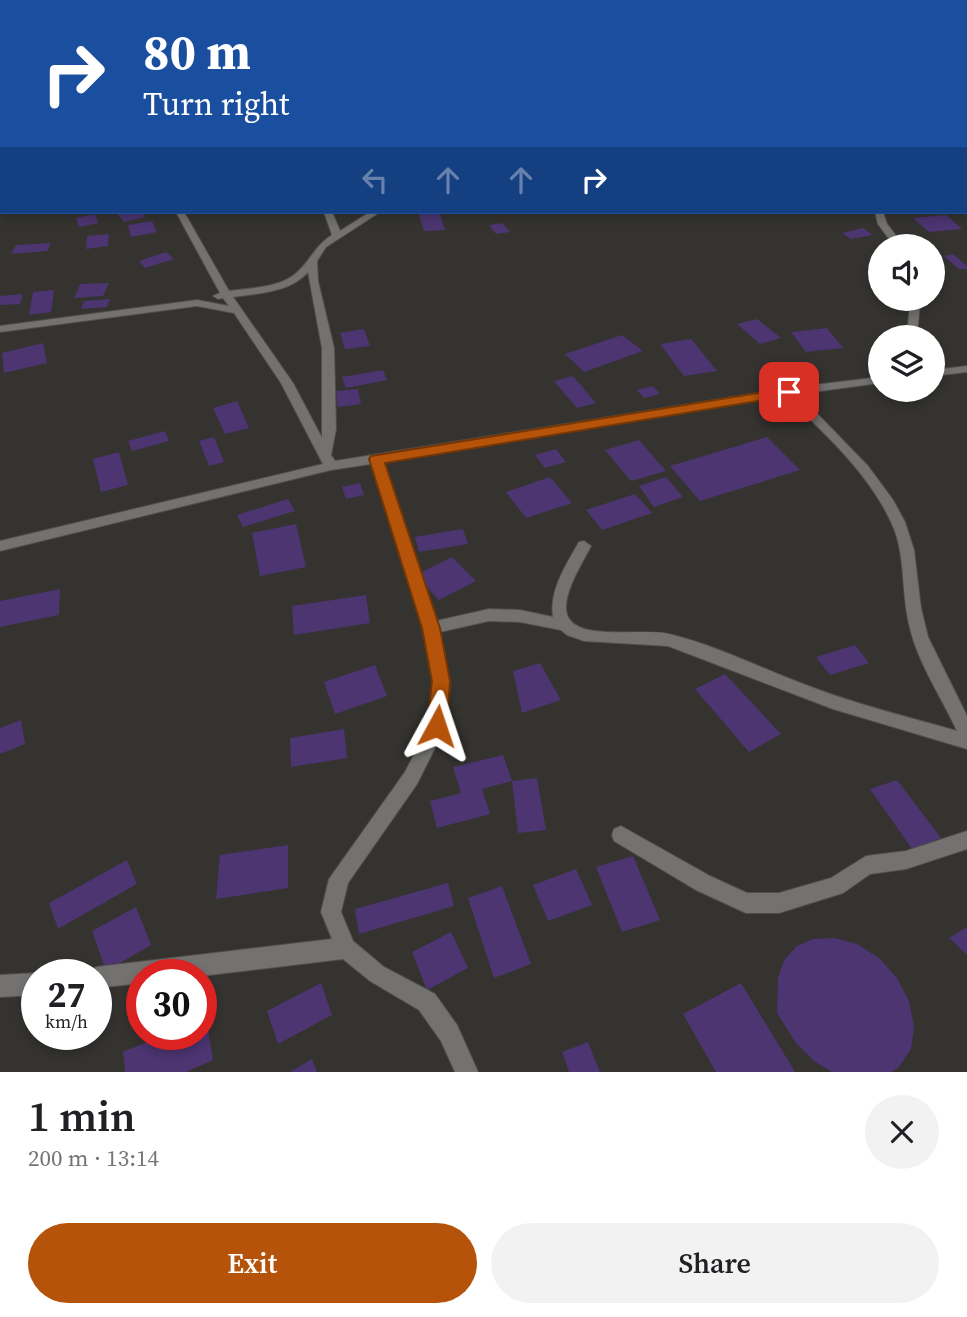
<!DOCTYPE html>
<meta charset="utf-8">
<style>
:root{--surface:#fff;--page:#f2f2f2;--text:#202124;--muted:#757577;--accent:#b45309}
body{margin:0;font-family:"Source Serif 4",serif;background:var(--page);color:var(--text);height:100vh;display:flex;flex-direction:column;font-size:26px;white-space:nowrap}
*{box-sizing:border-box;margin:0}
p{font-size:23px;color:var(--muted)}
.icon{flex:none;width:38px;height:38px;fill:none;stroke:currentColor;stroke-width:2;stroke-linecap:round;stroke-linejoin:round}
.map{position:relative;height:1072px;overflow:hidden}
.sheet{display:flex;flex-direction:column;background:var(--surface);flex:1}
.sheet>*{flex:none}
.hud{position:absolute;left:0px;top:0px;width:968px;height:214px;box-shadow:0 4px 10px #0003;background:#1a4fa0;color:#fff;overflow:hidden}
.buttons{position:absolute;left:868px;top:234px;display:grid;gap:14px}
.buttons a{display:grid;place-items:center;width:77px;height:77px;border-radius:50%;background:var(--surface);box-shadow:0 4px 10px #0003;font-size:35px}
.speed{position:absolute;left:21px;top:959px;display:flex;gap:14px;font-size:35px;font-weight:700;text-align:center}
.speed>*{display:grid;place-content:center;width:91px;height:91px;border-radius:50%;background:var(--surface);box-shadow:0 4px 10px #0003;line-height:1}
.speed small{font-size:18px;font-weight:400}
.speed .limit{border:10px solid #d22;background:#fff;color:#111}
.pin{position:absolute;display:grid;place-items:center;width:60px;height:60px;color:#fff;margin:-30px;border-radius:14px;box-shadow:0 4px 10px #0006}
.me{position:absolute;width:77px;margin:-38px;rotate:5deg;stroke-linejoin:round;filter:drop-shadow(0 0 5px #0008)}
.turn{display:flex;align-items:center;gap:24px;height:147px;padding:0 28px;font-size:32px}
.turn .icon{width:91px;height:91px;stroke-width:2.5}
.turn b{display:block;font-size:49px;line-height:60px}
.lanes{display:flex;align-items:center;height:66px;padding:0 28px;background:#0003;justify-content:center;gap:35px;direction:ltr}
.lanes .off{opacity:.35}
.round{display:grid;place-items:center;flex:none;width:74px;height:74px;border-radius:37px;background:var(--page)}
.head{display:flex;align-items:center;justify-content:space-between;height:119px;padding:0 28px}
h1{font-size:42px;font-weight:600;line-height:52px}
.primary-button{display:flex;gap:14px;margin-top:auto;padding:14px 28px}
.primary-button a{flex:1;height:80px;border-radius:42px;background:var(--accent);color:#fff;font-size:28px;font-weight:600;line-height:80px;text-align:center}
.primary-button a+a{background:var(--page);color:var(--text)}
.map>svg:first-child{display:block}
.green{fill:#4d3f15}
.building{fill:#4c3571}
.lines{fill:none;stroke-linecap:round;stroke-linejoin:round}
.street-casing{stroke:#504f4c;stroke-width:2}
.street{fill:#737271;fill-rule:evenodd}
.route{fill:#b45309;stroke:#753606;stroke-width:2}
</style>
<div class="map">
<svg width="967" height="1072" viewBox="0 0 967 1072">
<rect width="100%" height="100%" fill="#343330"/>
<path class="green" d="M184,0h485l-502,2z"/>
<g class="building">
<path d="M116,212h25l4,5 -21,5z"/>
<path d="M418,212h21l6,18 -21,1z"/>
<path d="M95,214l3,9 -19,4 -3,-9z"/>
<path d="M946,215l16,14 -33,3 -16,-14z"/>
<path d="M152,221l5,11 -26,5 -3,-12z"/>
<path d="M502,223l8,9 -14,2 -7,-9z"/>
<path d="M863,228l10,7 -22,4 -9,-6z"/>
<path d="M109,234l-1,12 -22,3 1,-13z"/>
<path d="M51,243l-4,8 -36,3 5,-9z"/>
<path d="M166,252l8,7 -29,9 -6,-7z"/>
<path d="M953,254l14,12v3h-8l-15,-13z"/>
<path d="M109,283l-6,13 -29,2 6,-14z"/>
<path d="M54,290l-3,22 -22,3 4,-23z"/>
<path d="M23,294l-3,10 -20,1v-9z"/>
<path d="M110,299l-3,8 -26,2 3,-8z"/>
<path d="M757,319l24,19 -21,6 -23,-20z"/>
<path d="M827,328l16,20 -37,4 -15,-20z"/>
<path d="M364,329l6,17 -25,3 -5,-16z"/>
<path d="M622,335l21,16 -59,21 -19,-18z"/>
<path d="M691,339l26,32 -33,5 -24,-32z"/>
<path d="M43,343l4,20 -43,10 -2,-20z"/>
<path d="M383,370l4,10 -41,8 -4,-11z"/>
<path d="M573,376l23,27 -19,5 -23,-27z"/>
<path d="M653,386l7,8 -16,4 -7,-8z"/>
<path d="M358,389l3,15 -23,3 -2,-16z"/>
<path d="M237,401l12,27 -24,6 -12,-26z"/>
<path d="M165,431l4,10 -37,10 -4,-10z"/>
<path d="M214,437l10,25 -15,4 -10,-25z"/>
<path d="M767,437l33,33 -100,31 -30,-35z"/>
<path d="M639,440l27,31 -35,10 -26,-31z"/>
<path d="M556,449l10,13 -21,6 -10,-13z"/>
<path d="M119,452l9,33 -27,7 -8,-33z"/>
<path d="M550,477l22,26 -46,15 -20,-26z"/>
<path d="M666,477l17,20 -29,10 -15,-21z"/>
<path d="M360,483l4,12 -18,4 -4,-12z"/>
<path d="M635,494l17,19 -50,17 -16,-20z"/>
<path d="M288,499l7,12 -52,16 -6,-12z"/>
<path d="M296,524l10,43 -46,9 -8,-43z"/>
<path d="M463,529l5,15 -49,8 -4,-15z"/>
<path d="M452,557l24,24 -37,19 -23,-25z"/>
<path d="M60,589l-1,26 -59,12v-26z"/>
<path d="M366,595l4,28 -76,12 -2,-29z"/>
<path d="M855,645l14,18 -39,12 -14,-18z"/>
<path d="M540,663l21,37 -39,13 -9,-42z"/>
<path d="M375,665l12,31 -52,18 -11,-32z"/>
<path d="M725,674l56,60 -32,18 -54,-63z"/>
<path d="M21,720l4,24 -25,10v-26z"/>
<path d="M344,729l3,29 -56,9 -1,-29z"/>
<path d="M503,755l9,26 -30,8 8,25 -53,14 -7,-27 31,-8 -8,-26z"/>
<path d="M537,778l9,52 -28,3 -6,-52z"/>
<path d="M897,780l44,58 -29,11 -42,-60z"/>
<path d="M288,845v43l-72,11 4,-44z"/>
<path d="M633,856l27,64 -38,12 -26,-65z"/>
<path d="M127,860l10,24 -79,45 -9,-26z"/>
<path d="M576,869l16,36 -44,16 -15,-36z"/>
<path d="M448,883l6,23 -95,28 -4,-25z"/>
<path d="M502,886l29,78 -37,14 -26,-80z"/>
<path d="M136,907l15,38 -45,26 -14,-40z"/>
<path d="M967,927v28l-18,-17z"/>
<path d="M451,932l17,36 -41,22 -15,-38z"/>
<path d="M835,938l22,6 22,14 18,20 12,23 5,26 -3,22 -13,19 -7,4h-59l-18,-11 -18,-18 -19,-30 1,-35 6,-18 13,-14 16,-7z"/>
<path d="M321,983l11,32 -54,29 -11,-33z"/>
<path d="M741,983l54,89h-79l-33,-58z"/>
<path d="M206,1018l7,42 -27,12h-61l-2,-20 43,-18h35v-14z"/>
<path d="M588,1042l12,30h-31l-7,-20z"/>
<path d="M312,1059l5,13h-27z"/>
</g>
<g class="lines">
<defs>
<g id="street">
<path d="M895,0h7l-10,2z"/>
<rect x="966" y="56" width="1" height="4"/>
<rect x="0" y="157" width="2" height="4"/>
<path d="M176,212h8l45,79c20,-3 48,-3 65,-16 15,-11 20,-29 38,-40l-8,-23h8l8,19 30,-19h10l-54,35 -9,14 1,20 16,67 2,81 -5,26 4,6 454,-73 91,-11v6l-82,11 70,72 25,34 12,22 9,28 7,58 7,29 39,79v33l-134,-40 -165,-63 -84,-5 -17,-6 -6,-5 -41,-8 -31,-1 -49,11 9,49 -3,45 -29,58 -69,99 -7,29 12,29 31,26 51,27 22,31 21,47h-23l-14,-31 -22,-31 -49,-29 -27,-22 -142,17 -59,-1v8l-46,5v-13h-9l2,-4 7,-4 236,-28 -11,-27 8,-33 76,-107 24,-46 4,-45 -10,-53 -52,-164 -40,6 -331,81v-10l323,-77 -42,-81 -47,-70 -37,-7 -197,26v-6l197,-26 32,6 -6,-8 -5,1 -5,-3 7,-3zM308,272l14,76v90l-29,-55 -60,-86c26,-4 56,-4 75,-25zM786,396c39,38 83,77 106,128 14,31 9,66 17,100 8,38 32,72 48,107 -48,-14 -96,-25 -143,-43 -48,-17 -95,-42 -145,-54 -24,-6 -84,6 -99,-14 -14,-17 13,-58 21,-74l-7,-5 -5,1c-13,23 -30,48 -26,75l-33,-7 -31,-1 -53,12 -53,-159z"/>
<path d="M875,212h8l4,12 18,23h-10l-17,-23z"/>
<path d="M913,299h11l-4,5 -3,30 3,4h-11l-2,-4 3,-30z"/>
<path d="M967,366v6l-34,4v-6z"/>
<path d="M621,826l89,50 37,17h32l52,-15 35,-22 40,-5 61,-20v18l-61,20 -36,5 -27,19 -64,20h-33l-50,-23 -82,-49 -2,-6 2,-6z"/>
<path d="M37,973l3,2h-3v20l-37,2v-22z"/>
</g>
</defs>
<use href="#street" class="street-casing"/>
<use href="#street" class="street"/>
</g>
<path class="route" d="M789,388l5,1v6l-409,68 55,165 10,53 -3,45 -3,6 -7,2 -7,-2 -3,-6 5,-45 -10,-53 -53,-169 2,-3z"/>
</svg>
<div class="buttons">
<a><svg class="icon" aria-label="sound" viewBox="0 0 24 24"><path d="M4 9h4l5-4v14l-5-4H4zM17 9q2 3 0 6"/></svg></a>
<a><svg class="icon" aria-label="layers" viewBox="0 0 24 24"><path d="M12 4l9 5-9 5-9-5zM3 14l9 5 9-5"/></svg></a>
</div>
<div class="speed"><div>27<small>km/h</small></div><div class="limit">30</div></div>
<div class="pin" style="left:789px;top:392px;background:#d93025"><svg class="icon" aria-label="arrive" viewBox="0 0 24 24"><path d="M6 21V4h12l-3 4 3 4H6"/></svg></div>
<svg class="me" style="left:437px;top:726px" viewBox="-20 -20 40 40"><path d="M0-17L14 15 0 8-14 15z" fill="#b45309" stroke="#fff" stroke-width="4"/></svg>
<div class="hud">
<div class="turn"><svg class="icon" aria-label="right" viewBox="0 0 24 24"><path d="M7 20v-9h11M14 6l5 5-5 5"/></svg><div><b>80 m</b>Turn right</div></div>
<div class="lanes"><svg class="icon off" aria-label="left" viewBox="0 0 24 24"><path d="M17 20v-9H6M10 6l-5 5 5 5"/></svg><svg class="icon off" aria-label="ahead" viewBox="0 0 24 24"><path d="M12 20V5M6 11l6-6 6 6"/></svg><svg class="icon off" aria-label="ahead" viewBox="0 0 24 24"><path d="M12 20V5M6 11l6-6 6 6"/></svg><svg class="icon" aria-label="right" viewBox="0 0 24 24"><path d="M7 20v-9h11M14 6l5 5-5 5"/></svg></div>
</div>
</div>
<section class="sheet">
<div class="head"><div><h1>1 min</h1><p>200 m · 13:14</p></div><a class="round"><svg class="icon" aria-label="close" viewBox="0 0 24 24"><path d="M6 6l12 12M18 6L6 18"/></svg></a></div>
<div class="primary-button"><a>Exit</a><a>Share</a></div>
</section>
